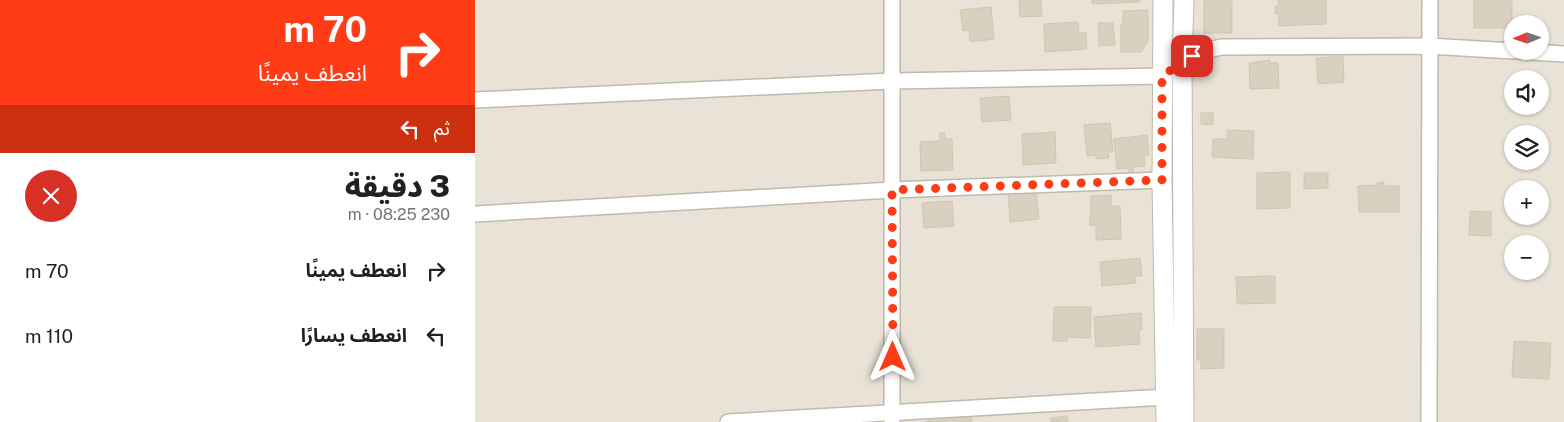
<!DOCTYPE html>
<html lang="ar">
<meta charset="utf-8">
<style>
:root{--surface:#fff;--page:#f6f6f6;--text:#202124;--muted:#757577}
body{margin:0;font-family:"Public Sans","Noto Sans Arabic",sans-serif;background:var(--page);color:var(--text);direction:rtl;height:100vh;display:flex;flex-direction:column;font-size:19px;white-space:nowrap}
*{box-sizing:border-box;margin:0}
p{font-size:16px;color:var(--muted)}
.icon{flex:none;width:28px;height:28px;fill:none;stroke:currentColor;stroke-width:2;stroke-linecap:round;stroke-linejoin:round}
.map{position:relative;flex:1;overflow:hidden;direction:ltr}
.sheet{display:flex;flex-direction:column;background:var(--surface);width:475px}
.sheet>*{flex:none}
.guide{background:#ff3c16;color:#fff;overflow:hidden}
.needle{width:32px;rotate:268deg}
.fabs{position:absolute;left:1029px;top:15px;display:grid;gap:10px}
.fabs a{display:grid;place-items:center;width:45px;height:45px;border-radius:50%;background:var(--surface);box-shadow:0 1px 4px #0004;font-size:25px}
.pin{position:absolute;display:grid;place-items:center;width:42px;height:42px;color:#fff;margin:-21px;border-radius:10px;box-shadow:0 2px 8px #0006}
.me{position:absolute;width:55px;margin:-28px;rotate:0deg;stroke-linejoin:round;filter:drop-shadow(0 0 4px #0008)}
.turn{display:flex;align-items:center;gap:18px;height:105px;padding:0 25px;font-size:22px}
.turn .icon{width:65px;height:65px;stroke-width:2.5}
.turn b{display:block;font-size:35px;line-height:42px}
.then{display:flex;align-items:center;height:48px;padding:0 25px;background:#0003;gap:10px;font-size:19px}
.round{display:grid;place-items:center;flex:none;width:52px;height:52px;border-radius:26px;background:var(--page)}
.head{display:flex;align-items:center;justify-content:space-between;height:85px;padding:0 25px}
h1{font-size:30px;font-weight:800;line-height:38px}
ul{padding:0;list-style:none}
li{display:flex;align-items:center;gap:15px;height:65px;padding:0 25px}
li div{flex:1}
li b{display:block;font-size:19px}
li em{font-style:normal}
main{display:flex;flex:1;min-height:0}
.map>svg:first-child{display:block}
.residential{fill:#e9e3d7;fill-rule:evenodd}
.building{fill:#dad0c0;stroke:#d2c6b0}
.lines{fill:none;stroke-linecap:round;stroke-linejoin:round}
.minor-casing{stroke:#c1b9ab;stroke-width:18}
.tertiary-casing{stroke:#c1b9ab;stroke-width:21}
.minor{stroke:#fff;stroke-width:15}
.tertiary{stroke:#fff;stroke-width:19}
.route{stroke:#ff3c16;stroke-width:9;stroke-dasharray:0 16.2}
</style>
<main>
<div class="map">
<svg width="1089" height="422" viewBox="0 0 1089 422">
<rect width="100%" height="100%" fill="#f5f1e9"/>
<path class="residential" d="M0,0h1089v422h-1089zM1038,24h27v27h-27zM1038,79h27v27h-27zM1038,134h27v27h-27zM1038,189h27v27h-27zM1038,244h27v27h-27z"/>
<g class="building">
<path d="M544,0h22l1,16 -22,1z"/>
<path d="M617,0h48v2l-48,2z"/>
<rect x="729" y="0" width="28" height="33"/>
<path d="M803,0h48v24l-47,2 -1,-12h-3v-8h3z"/>
<rect x="999" y="0" width="38" height="28"/>
<path d="M516,7l3,32 -24,3 -1,-12 -6,1 -3,-21z"/>
<path d="M673,10v32l-7,10h-20v-28h2v-13z"/>
<path d="M603,22l1,11h7l1,16 -42,3 -1,-28z"/>
<path d="M623,23h15l2,22 -16,1z"/>
<path d="M868,56l1,26 -26,2 -2,-26z"/>
<path d="M795,60v3h8l1,25 -29,1 -1,-26z"/>
<path d="M534,96l2,24 -29,2 -2,-24z"/>
<path d="M726,113h12v12l-12,-1z"/>
<path d="M635,123l3,29h-5l1,6 -13,1v-4l-9,1 -3,-31z"/>
<path d="M752,130l27,1 -1,28 -41,-2 1,-18h14z"/>
<path d="M580,132l1,31 -33,2 -1,-31z"/>
<path d="M465,133h5v6h7l1,31 -32,1 -1,-29 20,-1z"/>
<path d="M672,135l2,20h-5l1,11 -12,1 1,5h-5v-4l-12,1 -3,-30z"/>
<path d="M815,172v36l-33,1v-36z"/>
<path d="M829,173h24v15l-24,1z"/>
<path d="M909,182v4h15v26h-40l-1,-26 19,-1v-2z"/>
<path d="M561,189l3,30 -29,3 -2,-30z"/>
<path d="M636,195v11h9l1,33 -25,1v-15l-6,1 1,-30z"/>
<path d="M477,201l2,25 -30,2 -2,-25z"/>
<path d="M995,211l21,1v24l-22,-1z"/>
<path d="M665,258l2,18h-7l1,7 -34,3 -2,-24z"/>
<path d="M800,276v27l-38,1 -1,-27z"/>
<path d="M579,307h37l-1,31 -23,-1v4h-14z"/>
<path d="M666,313l1,17h-3l1,14 -44,3 -2,-30z"/>
<path d="M722,329h27v39l-23,1v-9h-4z"/>
<path d="M1039,341l37,2 -2,36 -37,-2z"/>
<path d="M496,413l1,9h-47l4,-1v-4z"/>
<path d="M592,416l1,6h-17v-4z"/>
</g>
<g class="lines">
<defs>
<g id="minor">
<path d="M417,0v422"/>
<path d="M1043,51l46,3"/>
<path d="M0,100l417,-19 270,-5c19,-14 37,-25 60,-29l207,-1 84,5"/>
<path d="M0,214l417,-24 270,-10"/>
<path d="M253,422l438,-25"/>
<path d="M954,422l1,-422"/>
</g>
<g id="tertiary">
<path d="M688,0l-1,180 4,242"/>
<path d="M709,0l-2,61 2,361"/>
</g>
</defs>
<use href="#minor" class="minor-casing"/>
<use href="#tertiary" class="tertiary-casing"/>
<use href="#minor" class="minor"/>
<use href="#tertiary" class="tertiary"/>
</g>
<g class="lines">
<path class="route" d="M418,357l-1,-167 270,-10v-104l30,-20"/>
</g>
</svg>
<div class="fabs">
<a><svg class="needle" viewBox="-14 -14 28 28"><path d="M0-13l5 13h-10z" fill="#e53935"/><path d="M0 13l5-13h-10z" fill="#757577"/></svg></a>
<a><svg class="icon" aria-label="sound" viewBox="0 0 24 24"><path d="M4 9h4l5-4v14l-5-4H4zM17 9q2 3 0 6"/></svg></a>
<a><svg class="icon" aria-label="layers" viewBox="0 0 24 24"><path d="M12 4l9 5-9 5-9-5zM3 14l9 5 9-5"/></svg></a>
<a>+</a>
<a>−</a>
</div>
<div class="pin" style="left:717px;top:56px;background:#d93025"><svg class="icon" aria-label="arrive" viewBox="0 0 24 24"><path d="M6 21V4h12l-3 4 3 4H6"/></svg></div>
<svg class="me" style="left:418px;top:357px" viewBox="-20 -20 40 40"><path d="M0-17L14 15 0 8-14 15z" fill="#ff3c16" stroke="#fff" stroke-width="4"/></svg>
</div>
<section class="sheet">
<div class="guide">
<div class="turn"><svg class="icon" aria-label="right" viewBox="0 0 24 24"><path d="M7 20v-9h11M14 6l5 5-5 5"/></svg><div><b>70 m</b>انعطف يمينًا</div></div>
<div class="then">ثم<svg class="icon" aria-label="left" viewBox="0 0 24 24"><path d="M17 20v-9H6M10 6l-5 5 5 5"/></svg></div>
</div>
<div class="head"><div><h1>3 دقيقة</h1><p>230 m · 08:25</p></div><a class="round" style="background:#d93025;color:#fff"><svg class="icon" aria-label="close" viewBox="0 0 24 24"><path d="M6 6l12 12M18 6L6 18"/></svg></a></div>
<ul>
<li><svg class="icon" aria-label="right" viewBox="0 0 24 24"><path d="M7 20v-9h11M14 6l5 5-5 5"/></svg><div><b>انعطف يمينًا</b></div><em>70 m</em></li>
<li><svg class="icon" aria-label="left" viewBox="0 0 24 24"><path d="M17 20v-9H6M10 6l-5 5 5 5"/></svg><div><b>انعطف يسارًا</b></div><em>110 m</em></li>
</ul>
</section>
</main>
